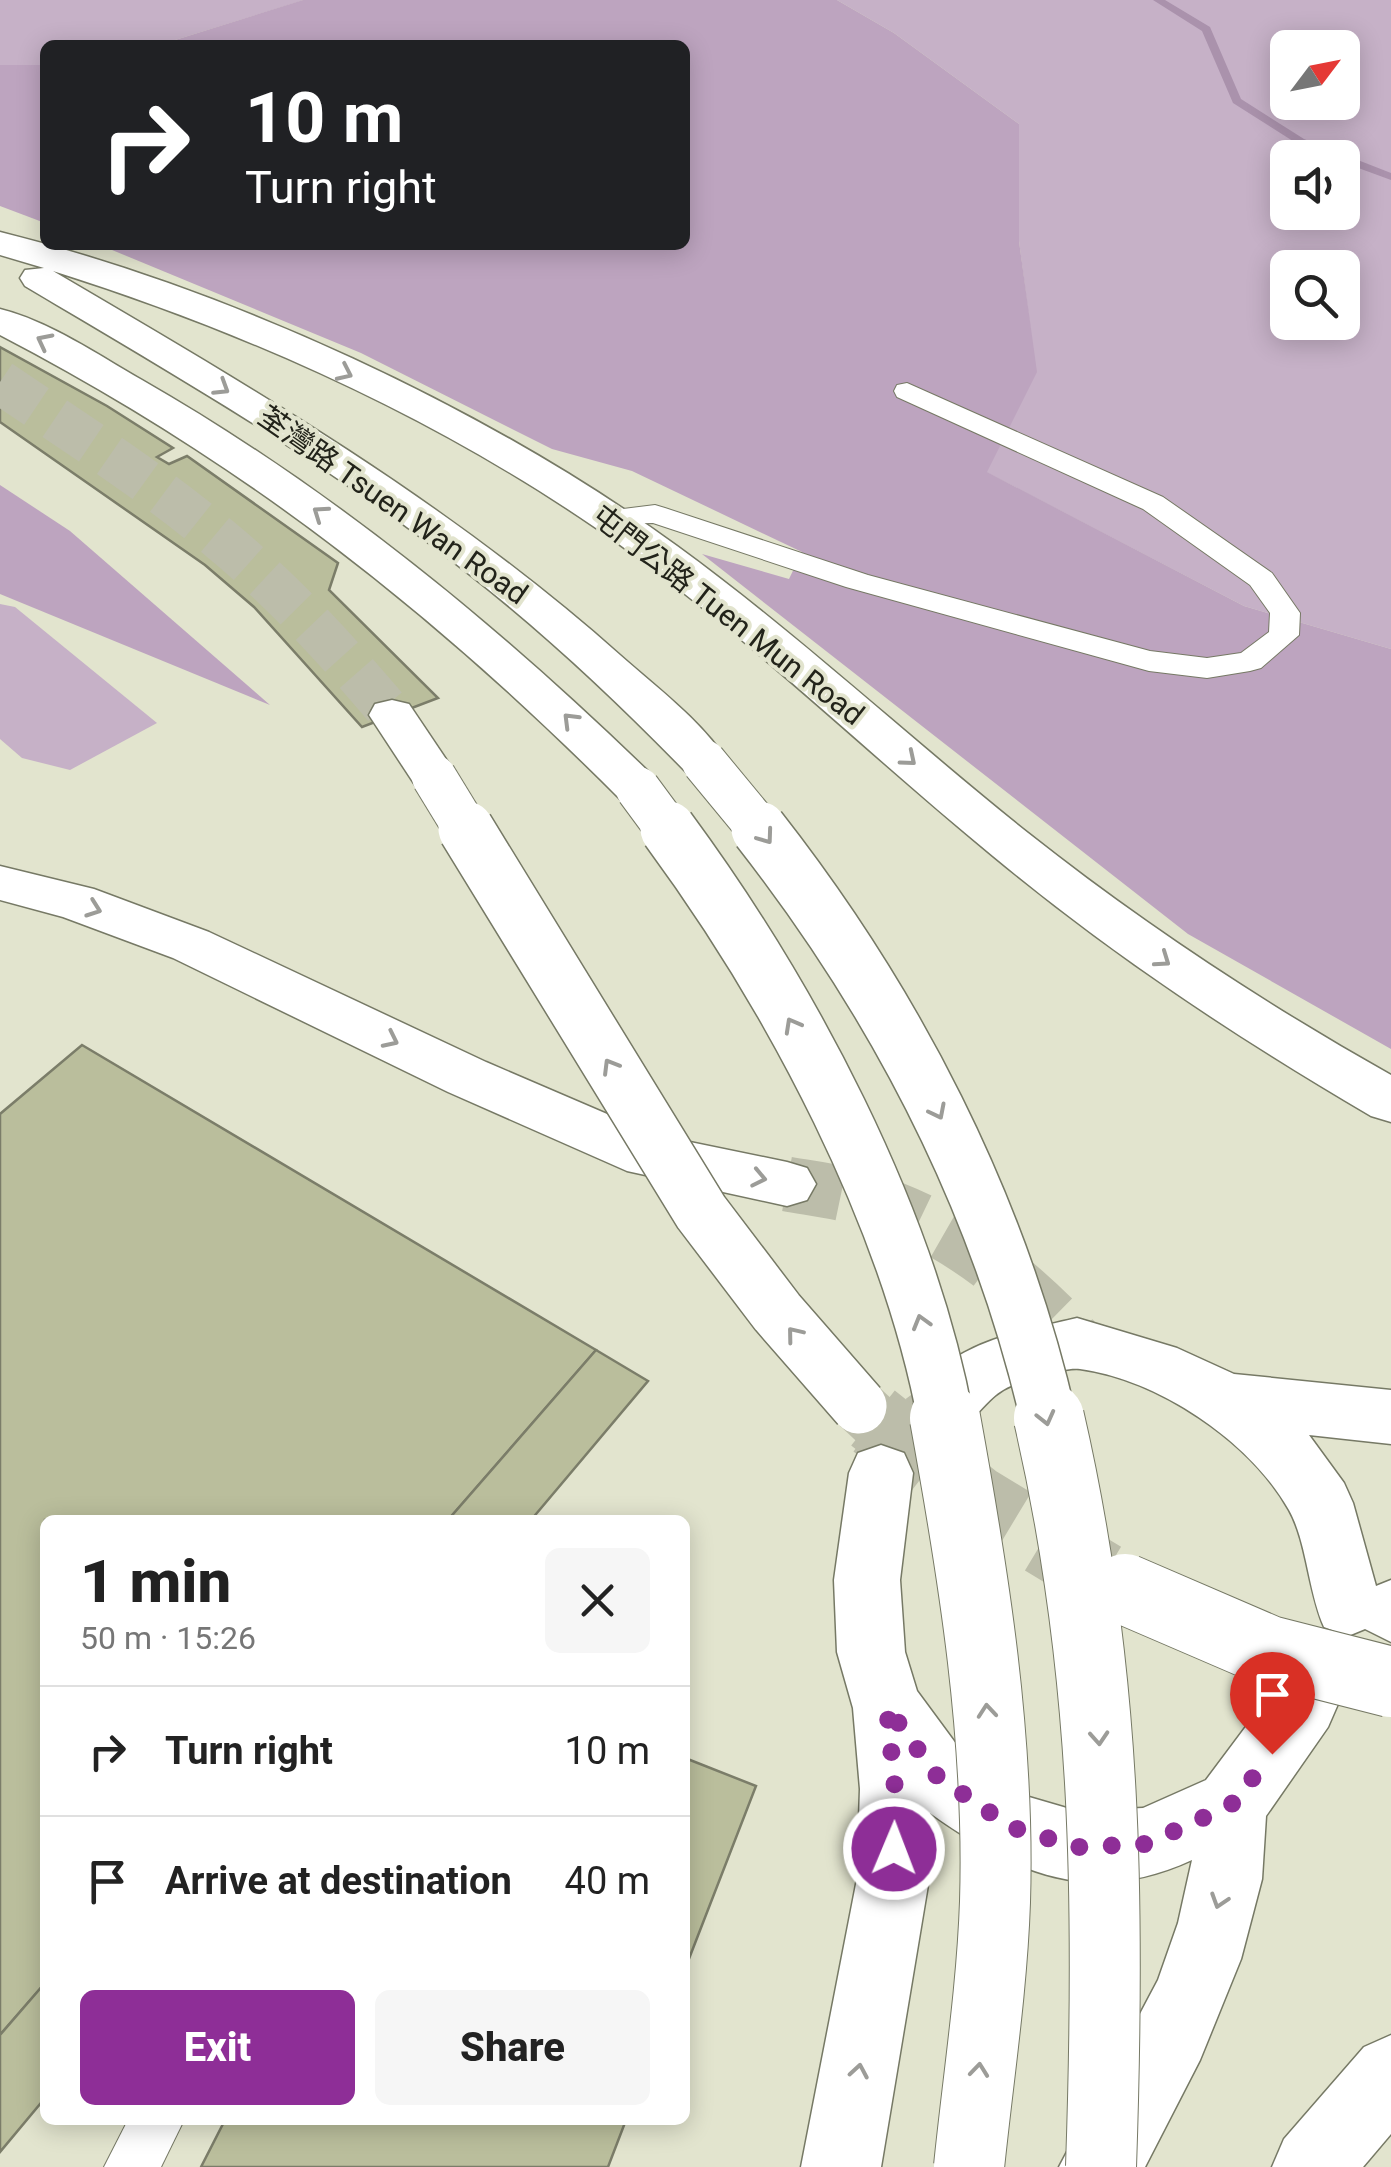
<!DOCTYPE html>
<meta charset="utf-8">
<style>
:root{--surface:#fff;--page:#f6f6f6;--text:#222;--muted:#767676;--line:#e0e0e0;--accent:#8e2e97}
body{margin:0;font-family:Roboto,"Noto Sans TC",sans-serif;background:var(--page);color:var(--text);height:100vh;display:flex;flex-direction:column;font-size:38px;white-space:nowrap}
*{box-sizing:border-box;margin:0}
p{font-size:32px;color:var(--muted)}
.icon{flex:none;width:55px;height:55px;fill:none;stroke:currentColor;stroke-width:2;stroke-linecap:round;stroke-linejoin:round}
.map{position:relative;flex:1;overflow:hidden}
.side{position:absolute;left:40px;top:1515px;width:650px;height:610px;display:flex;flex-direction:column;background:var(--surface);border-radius:15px;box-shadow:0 5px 25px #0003}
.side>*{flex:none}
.guide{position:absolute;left:40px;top:40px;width:650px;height:210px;border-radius:15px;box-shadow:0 5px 25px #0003;background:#202124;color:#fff;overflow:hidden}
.needle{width:65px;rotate:58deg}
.buttons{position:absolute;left:1270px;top:30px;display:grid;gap:20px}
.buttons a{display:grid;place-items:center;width:90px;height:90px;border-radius:15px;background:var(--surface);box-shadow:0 5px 25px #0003;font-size:50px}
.pin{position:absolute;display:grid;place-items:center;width:85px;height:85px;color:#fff;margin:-102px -42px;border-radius:50% 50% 50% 0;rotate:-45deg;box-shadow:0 0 10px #0007}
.pin .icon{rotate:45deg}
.me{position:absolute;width:110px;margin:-55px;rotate:1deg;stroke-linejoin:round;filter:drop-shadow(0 0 8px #0008)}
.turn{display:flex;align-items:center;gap:35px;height:210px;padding:0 40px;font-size:45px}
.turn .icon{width:130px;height:130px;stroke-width:2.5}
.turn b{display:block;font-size:70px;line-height:85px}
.round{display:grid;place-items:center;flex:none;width:105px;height:105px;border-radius:15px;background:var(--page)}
.head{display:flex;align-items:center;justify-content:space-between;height:170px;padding:0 40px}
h1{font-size:60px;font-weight:800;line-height:75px}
.cta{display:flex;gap:20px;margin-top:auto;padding:20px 40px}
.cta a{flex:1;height:115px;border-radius:15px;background:var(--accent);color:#fff;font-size:40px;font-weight:800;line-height:115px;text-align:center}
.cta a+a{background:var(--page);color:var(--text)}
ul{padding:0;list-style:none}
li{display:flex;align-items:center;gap:30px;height:130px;padding:0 40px;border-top:2px solid var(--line)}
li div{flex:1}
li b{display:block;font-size:38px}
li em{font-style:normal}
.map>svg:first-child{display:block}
.green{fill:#c6b1c7;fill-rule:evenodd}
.forest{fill:#bda4bf}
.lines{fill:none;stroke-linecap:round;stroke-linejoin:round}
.stream{fill:#aa92ac;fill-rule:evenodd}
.building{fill:#babe9c;stroke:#7b7d69;stroke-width:2.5}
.secondary-tunnel{stroke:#bcbdaa;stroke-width:55;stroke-dasharray:55 28;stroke-linecap:butt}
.primary-tunnel-far1{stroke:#bcbdaa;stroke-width:55;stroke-dasharray:55 28;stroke-linecap:butt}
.primary-tunnel{stroke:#bcbdaa;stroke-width:70;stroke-dasharray:70 35;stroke-linecap:butt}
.highway-tunnel-far2{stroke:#bcbdaa;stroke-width:44;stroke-dasharray:44 22;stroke-linecap:butt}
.highway-tunnel-far1{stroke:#bcbdaa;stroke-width:55;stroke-dasharray:55 28;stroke-linecap:butt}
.highway-tunnel{stroke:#bcbdaa;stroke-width:70;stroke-dasharray:70 35;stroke-linecap:butt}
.lane-casing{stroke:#767965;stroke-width:2}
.street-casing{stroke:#767965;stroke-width:3}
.secondary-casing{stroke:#767965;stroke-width:3}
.primary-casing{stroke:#767965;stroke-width:3}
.highway-casing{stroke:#767965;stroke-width:3}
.lane{fill:#fff;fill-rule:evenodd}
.street{fill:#fff;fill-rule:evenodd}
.secondary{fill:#fff;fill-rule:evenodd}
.primary{fill:#fff;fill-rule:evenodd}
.highway{fill:#fff;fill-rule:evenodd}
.highway-bridge-far2-casing{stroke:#767965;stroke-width:46;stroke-linecap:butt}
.highway-bridge-far1-casing{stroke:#767965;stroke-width:58;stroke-linecap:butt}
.highway-bridge-casing{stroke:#767965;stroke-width:72;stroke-linecap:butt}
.highway-bridge-far2{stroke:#fff;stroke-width:44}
.highway-bridge-far1{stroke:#fff;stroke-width:55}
.highway-bridge{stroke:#fff;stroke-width:70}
.oneway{stroke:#9c9c98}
.route{stroke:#8e2e97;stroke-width:18;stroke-dasharray:0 32.4}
.labels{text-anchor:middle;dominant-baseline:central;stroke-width:8;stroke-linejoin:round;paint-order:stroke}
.street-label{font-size:30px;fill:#22231a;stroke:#e2e4ce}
</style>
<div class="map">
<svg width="1391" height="2167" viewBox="0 0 1391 2167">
<rect width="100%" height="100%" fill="#e2e4ce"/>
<g class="green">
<path d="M0,0h304l-145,45h-114v20h-45z"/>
<path d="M837,0h554v649l-147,-43 -258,-134 50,-100 -17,-131v-117l-125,-91zM1288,48h54v54h-54zM1288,158h54v54h-54zM1288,268h54v54h-54z"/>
<path d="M0,604l15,3 142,116 -87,47 -48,-12 -22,-19z"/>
</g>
<g class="forest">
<path d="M303,0h534l57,33 125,91v117l18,131 -50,100 257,134 147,43v400l-203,-115 -486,-380 87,25 13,-27 -170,-81 -80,-22 -191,-96 -261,-108h585v-200h-526z"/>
<path d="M0,65h45v158l-45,-17z"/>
<path d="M0,485l70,46 200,174 -270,-111z"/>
</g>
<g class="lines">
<path class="stream" d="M1153,0h12l45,27 31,72 63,40 87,34v7l-49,-18v-4h-11l-35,-15 -63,-40 -31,-72z"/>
</g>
<g class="building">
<path d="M0,347l107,59 66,42 -16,9 12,7 18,-8 151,107 -9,27 109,108 -76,29 -108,-120 -49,-42 -205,-143z"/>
<path d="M82,1045l514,305 -148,170h-403v463l-45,52v-921z"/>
<path d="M596,1350l52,31 -117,139h-83z"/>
<path d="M685,1758l71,28 -71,183z"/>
<path d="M45,1983v115l-45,54v-117z"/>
<path d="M225,2120h401l-18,47h-407z"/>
</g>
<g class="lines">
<path class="secondary-tunnel" d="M787,1184c28,5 56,8 83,17 82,25 149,80 207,142"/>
<path class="primary-tunnel-far1" d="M922,1421l23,-17"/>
<path class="primary-tunnel" d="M881,1473l43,-55"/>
<path class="highway-tunnel-far2" d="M0,382c74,50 151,99 220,157 63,52 119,113 172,176"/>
<path class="highway-tunnel-far1" d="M859,1406l16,15"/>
<path class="highway-tunnel" d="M873,1418l103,82 129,78"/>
<defs>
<g id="lane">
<path d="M907,383l256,114 109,76 28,40 -1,22 -38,33 -11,3 -43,7 -58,-7 -303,-84 -193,-64 -54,1 -4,-6 4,-6 56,-7 10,3 203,67 282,76 57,7 34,-5 28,-21 1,-19 -20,-28 -107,-76 -246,-112 -3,-6 3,-6z"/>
<path d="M128,2120h56l-23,47h-57z"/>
</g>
<path id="street" d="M1391,2035v99l-28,33h-91l12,-28 80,-92z"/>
<path id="secondary" d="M0,866l94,23 115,43 277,130 170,73 131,27 20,6 9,16 -9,16 -20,6 -160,-35 -179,-79 -275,-134 -110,-41 -63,-17z"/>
<g id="primary">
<path d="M1077,1318l100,30 57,26 157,16v54l-82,-9 35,48 9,20 23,83 15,-6v62l-26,-13 -17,7 -24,-9c-16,-36 -17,-85 -35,-117 -39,-69 -130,-130 -209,-141 -17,-2 -50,10 -67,16 -39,15 -35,57 -90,38l-9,-19c30,-62 102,-71 163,-86z"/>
<path d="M881,1445l23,8 9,20 -13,107 5,72 12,39 45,61 67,45 48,14 66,-3 63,-28 74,-99 24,-10 24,10 10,23 -10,23 -62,89 -4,63 -21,80 -41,101 -55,107h-86l99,-187 20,-57 14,-63c-102,47 -176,14 -262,-47l-1,66 -48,288h-80l56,-288 3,-90 -7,-81 -16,-56 -3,-72 15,-107 9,-20z"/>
</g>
<g id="highway">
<path d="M0,232c229,57 487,176 677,314 122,89 233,193 351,287 115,91 235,170 363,242v47l-20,-6c-136,-80 -256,-159 -378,-260 -133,-109 -255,-230 -397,-328 -165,-113 -353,-197 -543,-257 198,116 395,231 567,384 36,32 82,66 108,107l-7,11 -17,5 -17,-5c-69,-71 -140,-138 -218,-199 -138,-109 -292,-198 -444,-288l-5,-8 5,-8 19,-2 -44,-13z"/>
<path d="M0,309c49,12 98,46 142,71 190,109 357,246 513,398l7,11 -7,11 -17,5 -17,-5c-190,-191 -381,-340 -621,-465z"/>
<path d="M392,700l17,4 49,73 -7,11 -17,5 -17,-5 -48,-73 6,-11z"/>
</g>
</defs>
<use href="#lane" class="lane-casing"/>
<use href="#street" class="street-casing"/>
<use href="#secondary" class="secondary-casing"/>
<use href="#primary" class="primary-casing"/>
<use href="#highway" class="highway-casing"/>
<use href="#lane" class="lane"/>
<use href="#street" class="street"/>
<use href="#secondary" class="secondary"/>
<use href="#primary" class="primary"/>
<use href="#highway" class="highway"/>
<defs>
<g id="highway-bridge-far2">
<path d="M704,762l57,69"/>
<path d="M434,777l33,54"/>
<path d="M638,789l31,42"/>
</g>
<g id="highway-bridge-far1">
<path d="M466,829l235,383 76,100 82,94"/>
<path d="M668,829c123,167 240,386 278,592"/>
<path d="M759,829c137,175 240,374 290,592"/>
</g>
<g id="highway-bridge">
<path d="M945,1418c29,159 55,322 50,484 -3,88 -17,177 -26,265"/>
<path d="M1049,1418c59,256 61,489 52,749"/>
<path d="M1125,1589l144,62 122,31"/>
</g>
</defs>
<use href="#highway-bridge-far2" class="highway-bridge-far2-casing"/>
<use href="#highway-bridge-far1" class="highway-bridge-far1-casing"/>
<use href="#highway-bridge" class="highway-bridge-casing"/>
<use href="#highway-bridge-far2" class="highway-bridge-far2"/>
<use href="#highway-bridge-far1" class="highway-bridge-far1"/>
<use href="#highway-bridge" class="highway-bridge"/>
</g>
<defs><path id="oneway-chevron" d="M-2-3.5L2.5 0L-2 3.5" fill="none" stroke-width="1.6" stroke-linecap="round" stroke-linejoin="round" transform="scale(2.5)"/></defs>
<g class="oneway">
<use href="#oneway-chevron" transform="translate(44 341) rotate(-153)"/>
<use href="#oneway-chevron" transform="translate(345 373) rotate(25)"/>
<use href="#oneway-chevron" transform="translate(222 388) rotate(32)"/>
<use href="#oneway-chevron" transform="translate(320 513) rotate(-145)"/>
<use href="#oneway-chevron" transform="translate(570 720) rotate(-135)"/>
<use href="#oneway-chevron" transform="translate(909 759) rotate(40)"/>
<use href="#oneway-chevron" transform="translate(766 837) rotate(54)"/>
<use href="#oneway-chevron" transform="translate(94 909) rotate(20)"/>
<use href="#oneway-chevron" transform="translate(1163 960) rotate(35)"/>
<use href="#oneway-chevron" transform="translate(792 1025) rotate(-119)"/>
<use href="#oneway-chevron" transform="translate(391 1040) rotate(26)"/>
<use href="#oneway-chevron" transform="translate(610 1066) rotate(-121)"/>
<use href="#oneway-chevron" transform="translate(938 1112) rotate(63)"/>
<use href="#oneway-chevron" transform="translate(759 1178) rotate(12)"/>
<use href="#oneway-chevron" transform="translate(921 1322) rotate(-106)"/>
<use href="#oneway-chevron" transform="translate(794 1334) rotate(-129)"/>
<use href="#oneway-chevron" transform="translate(1046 1418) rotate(76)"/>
<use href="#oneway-chevron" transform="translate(987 1711) rotate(-95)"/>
<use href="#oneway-chevron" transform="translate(1099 1738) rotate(86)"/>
<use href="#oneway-chevron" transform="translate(1219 1901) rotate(108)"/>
<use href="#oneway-chevron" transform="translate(979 2070) rotate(-84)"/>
<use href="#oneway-chevron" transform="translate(859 2071) rotate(-80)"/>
</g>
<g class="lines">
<path class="route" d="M894,1849l1,-60 -8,-82 50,69 74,51 66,20 69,-3 85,-39 41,-51"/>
</g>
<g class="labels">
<g class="street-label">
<text transform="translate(393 505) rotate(35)">荃灣路 Tsuen Wan Road</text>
<text transform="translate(728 615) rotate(38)">屯門公路 Tuen Mun Road</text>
</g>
</g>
</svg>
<div class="buttons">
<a><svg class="needle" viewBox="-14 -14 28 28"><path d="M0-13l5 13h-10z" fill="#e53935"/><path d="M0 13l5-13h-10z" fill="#767676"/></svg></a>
<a><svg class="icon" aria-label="sound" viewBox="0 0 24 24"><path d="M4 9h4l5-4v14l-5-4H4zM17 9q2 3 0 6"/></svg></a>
<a><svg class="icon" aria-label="search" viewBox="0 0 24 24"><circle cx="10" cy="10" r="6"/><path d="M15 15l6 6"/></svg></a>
</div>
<div class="pin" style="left:1272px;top:1754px;background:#d93025"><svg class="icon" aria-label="arrive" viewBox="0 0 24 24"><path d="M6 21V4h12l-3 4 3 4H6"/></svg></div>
<svg class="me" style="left:894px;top:1849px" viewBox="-20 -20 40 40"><circle r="17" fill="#8e2e97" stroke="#fff" stroke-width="3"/><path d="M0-11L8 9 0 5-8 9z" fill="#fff"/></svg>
<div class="guide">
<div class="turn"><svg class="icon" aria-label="right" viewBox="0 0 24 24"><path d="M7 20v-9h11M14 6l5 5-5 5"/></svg><div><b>10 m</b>Turn right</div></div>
</div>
<section class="side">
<div class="head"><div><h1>1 min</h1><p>50 m · 15:26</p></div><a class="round"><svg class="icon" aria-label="close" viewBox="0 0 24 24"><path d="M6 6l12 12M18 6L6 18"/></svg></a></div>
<ul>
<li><svg class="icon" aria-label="right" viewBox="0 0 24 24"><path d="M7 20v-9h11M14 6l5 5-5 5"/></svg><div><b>Turn right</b></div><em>10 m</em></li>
<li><svg class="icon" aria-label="arrive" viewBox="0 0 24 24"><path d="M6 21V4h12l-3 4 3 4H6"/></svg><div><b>Arrive at destination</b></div><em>40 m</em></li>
</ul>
<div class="cta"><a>Exit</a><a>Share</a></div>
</section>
</div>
